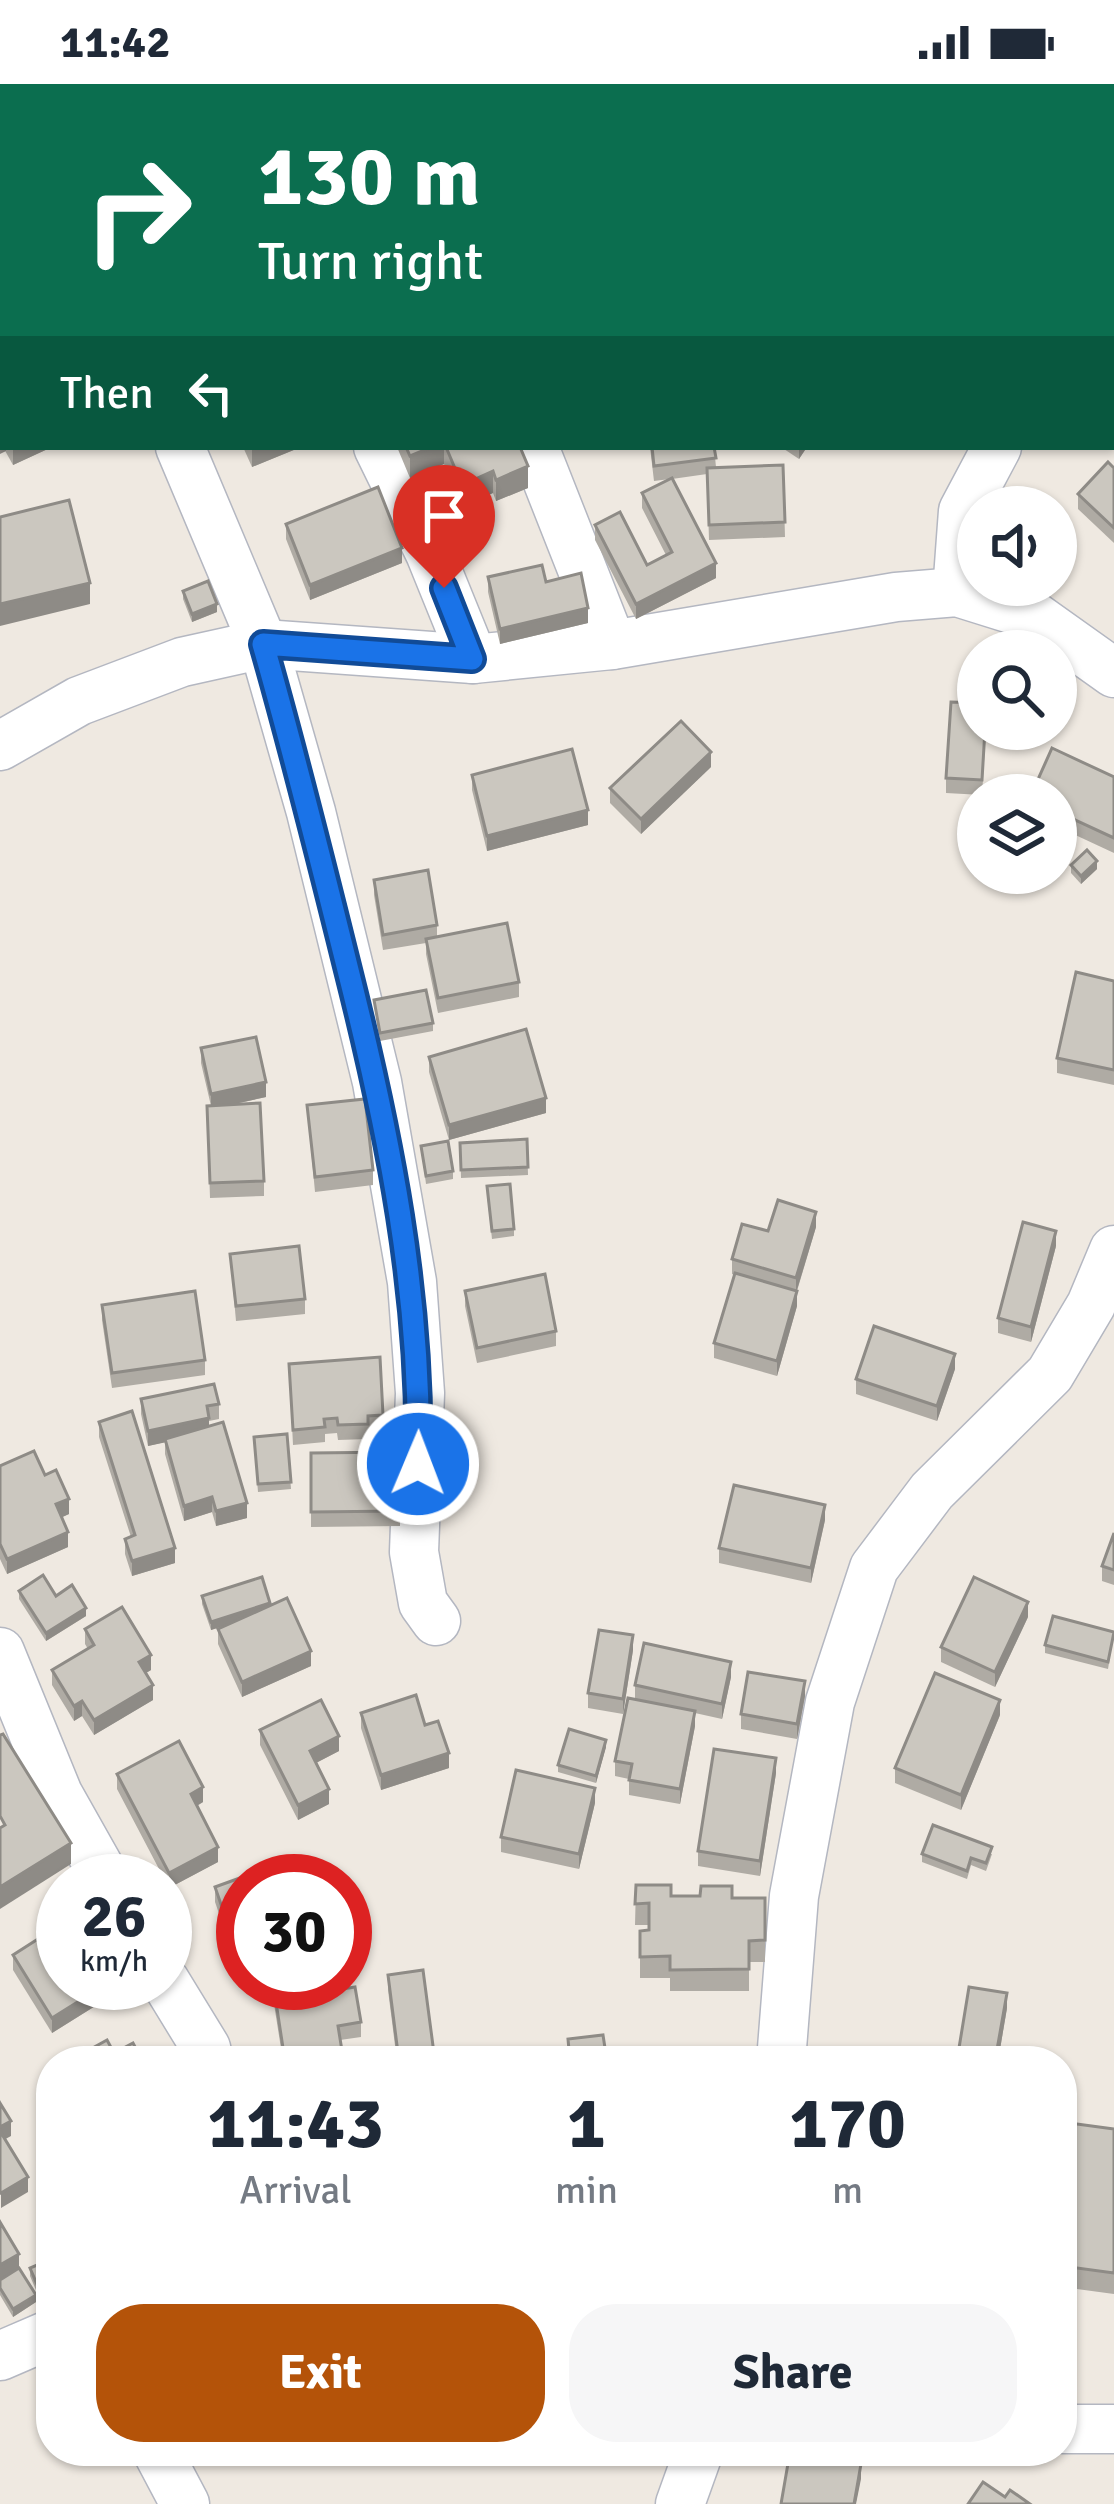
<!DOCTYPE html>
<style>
:root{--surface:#fff;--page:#f6f6f7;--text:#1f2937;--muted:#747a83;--accent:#b45309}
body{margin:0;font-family:Signika,sans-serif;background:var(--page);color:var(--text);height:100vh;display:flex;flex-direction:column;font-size:45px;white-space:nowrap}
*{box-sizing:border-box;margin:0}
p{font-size:39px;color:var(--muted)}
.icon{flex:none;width:66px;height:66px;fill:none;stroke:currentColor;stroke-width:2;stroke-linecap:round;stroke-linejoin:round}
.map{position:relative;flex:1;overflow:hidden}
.panel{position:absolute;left:36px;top:1962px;width:1041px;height:420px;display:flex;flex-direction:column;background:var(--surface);border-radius:48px;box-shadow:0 3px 9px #0004}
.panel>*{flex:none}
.hud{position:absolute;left:0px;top:0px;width:1116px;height:366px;box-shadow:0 3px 9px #0004;background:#0b6e4f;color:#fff;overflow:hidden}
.controls{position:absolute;left:957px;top:402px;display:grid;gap:24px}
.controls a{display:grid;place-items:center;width:120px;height:120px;border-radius:50%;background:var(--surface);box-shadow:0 3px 9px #0004;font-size:60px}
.speed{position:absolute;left:36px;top:1770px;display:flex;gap:24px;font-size:60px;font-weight:700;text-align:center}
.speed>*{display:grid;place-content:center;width:156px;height:156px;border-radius:50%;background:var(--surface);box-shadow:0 3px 9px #0004;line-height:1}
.speed small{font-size:30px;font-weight:400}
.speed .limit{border:18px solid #d22;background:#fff;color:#111}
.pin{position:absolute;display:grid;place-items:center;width:102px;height:102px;color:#fff;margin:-123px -51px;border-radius:50% 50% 50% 0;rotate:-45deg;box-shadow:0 0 12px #0007}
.pin .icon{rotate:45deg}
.me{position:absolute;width:132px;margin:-66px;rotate:1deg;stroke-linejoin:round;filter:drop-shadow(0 0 9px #0008)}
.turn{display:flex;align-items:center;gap:42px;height:252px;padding:0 60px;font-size:54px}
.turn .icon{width:156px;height:156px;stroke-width:2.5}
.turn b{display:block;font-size:84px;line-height:102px}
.then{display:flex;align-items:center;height:114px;padding:0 60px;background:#0003;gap:24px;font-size:45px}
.eta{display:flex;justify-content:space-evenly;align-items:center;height:204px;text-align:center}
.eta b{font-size:72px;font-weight:800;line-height:84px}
.button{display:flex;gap:24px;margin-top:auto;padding:24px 60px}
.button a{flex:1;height:138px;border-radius:48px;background:var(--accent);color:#fff;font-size:48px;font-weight:800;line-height:138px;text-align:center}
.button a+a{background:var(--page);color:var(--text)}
.status{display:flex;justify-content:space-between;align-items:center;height:84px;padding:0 60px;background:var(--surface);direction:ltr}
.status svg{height:33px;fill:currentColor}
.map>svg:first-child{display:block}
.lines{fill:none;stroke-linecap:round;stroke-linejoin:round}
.minor-casing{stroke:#b4b7c1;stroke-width:51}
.minor{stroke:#fff;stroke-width:48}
.wall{fill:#afaba4}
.shaded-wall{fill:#8e8b86}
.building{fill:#cbc7bf;stroke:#8e8b86;stroke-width:3}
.route-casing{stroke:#114b97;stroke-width:30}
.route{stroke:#1a73e8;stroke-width:21}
</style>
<div class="status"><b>11:42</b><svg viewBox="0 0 49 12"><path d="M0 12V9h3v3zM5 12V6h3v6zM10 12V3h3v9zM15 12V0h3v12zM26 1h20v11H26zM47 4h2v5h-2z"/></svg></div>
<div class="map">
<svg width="1114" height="2420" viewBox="0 0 1114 2420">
<rect width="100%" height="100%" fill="#efe9e1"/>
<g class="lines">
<defs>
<g id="minor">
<path d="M948,0l1,3"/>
<path d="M0,4l3,6"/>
<path d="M180,363l83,197 48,168 66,270 35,200 8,111 -6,159 9,51 13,18"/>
<path d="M378,363l52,106 43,106"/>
<path d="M534,363l78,198"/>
<path d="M957,508l6,-81 34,-64"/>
<path d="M0,662l79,-45 103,-39 81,-18 210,15 139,-14 284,-48 61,-5 77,24 80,57"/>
<path d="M0,1568l58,142 49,87"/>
<path d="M165,1897l41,67 3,13"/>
<path d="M781,1977l13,-165 36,-194 44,-134 58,-77 118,-117 41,-69 23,-55"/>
<path d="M0,2272l51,-22"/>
<path d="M1062,2345h52"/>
<path d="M157,2367l28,53"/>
<path d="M680,2420l19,-53"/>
</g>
</defs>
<use href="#minor" class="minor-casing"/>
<use href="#minor" class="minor"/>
</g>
<g class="wall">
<path d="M3,363h49l-39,18z"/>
<path d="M243,363h58l-49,20z"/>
<path d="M397,363h123l8,41 -32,13 -3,-8 -31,13 -18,-42 -34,14z"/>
<path d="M650,363h64l2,20 67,-2 2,72 -76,3 -2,-66 -35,5 44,99 -80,41 -41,-79v-15l52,40 19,-10 -24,-47v-15l28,-14 -16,2z"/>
<path d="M781,363h26l-8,12z"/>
<path d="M1114,384v75l-36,-34v-15z"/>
<path d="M286,440l116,39 -92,37 -24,-61z"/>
<path d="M488,493l58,5 42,41 -88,21 -12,-52z"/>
<path d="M183,507l34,21 -25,10 -9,-23z"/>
<path d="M978,645h8l-4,66 -36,-2v-15z"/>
<path d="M711,683l-70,67 -31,-31v-15z"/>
<path d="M472,691l116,50 -101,26 -15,-61z"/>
<path d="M1114,693v76l-58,-27v-31z"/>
<path d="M1071,781l26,4 -16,15 -10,-11z"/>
<path d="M374,796l63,45v12l82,45v15l-81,16 -12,-59v-11l-43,7 -9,-55z"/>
<path d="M1114,897v104l-57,-12v-15z"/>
<path d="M374,916l59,23v8l-53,10z"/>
<path d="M201,964l65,49 -35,8 33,76v15l-54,2 -3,-92h4l-10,-43z"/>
<path d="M429,973l117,56 -97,27 -20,-68z"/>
<path d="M307,1021l66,65v15l-58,7z"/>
<path d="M527,1055l1,36 -67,3 -1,-35z"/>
<path d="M421,1062l32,25v8l-27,5z"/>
<path d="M487,1110l27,35v7l-22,3z"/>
<path d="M816,1143l-19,64v15l-20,70 -63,-18v-15l20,-68 -2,-1v-15l36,-28z"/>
<path d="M1056,1162l-25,96 -33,-9v-15z"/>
<path d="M230,1170l75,45v15l-69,7z"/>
<path d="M465,1207l91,40v15l-79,17 -12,-57z"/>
<path d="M102,1221l103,55v15l-93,13 -10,-68z"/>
<path d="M289,1280l94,51v15l-15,2v7l-30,1 -1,-7 -12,1v8l-32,3z"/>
<path d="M955,1285l-18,52 -81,-27v-15z"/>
<path d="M141,1315l78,5v15l-10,2v5l38,92 -31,8 -4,-14 -28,9 -19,-67v-12l-17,4 -7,-32z"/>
<path d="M99,1338l76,141 -43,13 -7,-22v-15l6,-2 -32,-100z"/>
<path d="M287,1350l4,55 -33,3 -4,-47z"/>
<path d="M400,1368v74l-89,1v-74z"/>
<path d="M0,1382l45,9 24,39 -7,3 6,30 -61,27 -7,-15z"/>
<path d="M825,1436l-14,63 -92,-20v-15z"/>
<path d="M1114,1449v52l-12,-4v-15z"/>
<path d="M19,1507l37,5 30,20 -40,25 -27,-42z"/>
<path d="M202,1512l68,9 41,61 -69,31 -24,-53v-15l11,-5 -18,6 -9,-26z"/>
<path d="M1028,1533l-33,70 -54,-25v-15z"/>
<path d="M85,1545l66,41 -5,3 7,27 -59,35 -12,-19 -8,5 -22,-36v-15l36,-21 -3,-5z"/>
<path d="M1114,1548l-6,37 -63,-16v-8z"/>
<path d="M633,1566l-10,64 -35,-6v-15z"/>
<path d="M731,1593l-9,42 -27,-6v13l-15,78 -51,-9v-16l-14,-3v-15l20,-61v-15z"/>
<path d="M805,1612l-8,43 -56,-10v-15z"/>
<path d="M361,1629l64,12 24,43 -68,22 -20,-62z"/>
<path d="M1000,1631l-39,95 -66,-27v-15z"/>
<path d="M260,1646l79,21 -23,12 13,41 -31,16 -38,-75z"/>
<path d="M606,1663l-10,36 -38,-11v-7z"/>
<path d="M776,1689l-16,103 -62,-10v-15z"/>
<path d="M117,1690l86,28 -6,4 21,56 -49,26 -52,-99z"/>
<path d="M595,1719l-16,66 -78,-17v-15z"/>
<path d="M922,1770h70l-6,17 -15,-6 -4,14 -45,-17z"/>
<path d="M243,1797v102l-28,-81v-15z"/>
<path d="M636,1801l35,11 94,2v64h-16v29h-79v-13h-30v-47l9,-1v-5h-14z"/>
<path d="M13,1871l111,28v5l-72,45 -39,-63z"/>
<path d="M388,1891l47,86h-38l-9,-71z"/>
<path d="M274,1905l62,1 25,32v15l-21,3 3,21h-60l-9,-57z"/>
<path d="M1007,1924l-9,53h-39v-13z"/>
<path d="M1062,2038l52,7v165l-52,-7z"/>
<path d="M0,2138l19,46 17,34 -23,15 -13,-22z"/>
<path d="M51,2175l-6,52 -15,-35v-8z"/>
</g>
<g class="shaded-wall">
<path d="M3,347v16h3v4l-6,3v-21z"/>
<path d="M13,363h39l-39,18z"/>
<path d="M252,363h49l-49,20z"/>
<path d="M432,363h12v17l-34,14v-22z"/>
<path d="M799,363h8l-8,12z"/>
<path d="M528,382v22l-32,13v-21z"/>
<path d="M493,387v22l-31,13v-21z"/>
<path d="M1071,461v15l-15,17v-15z"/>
<path d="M402,464v15l-92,37v-15z"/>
<path d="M716,479v15l-80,41v-15z"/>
<path d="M90,499v21l-90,22v-22z"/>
<path d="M217,520v8l-25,10v-8z"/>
<path d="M588,524v15l-88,21v-15z"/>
<path d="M711,668v15l-70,67v-15z"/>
<path d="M588,726v15l-101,26v-15z"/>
<path d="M1097,777v8l-16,15v-8z"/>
<path d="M266,998v15l-55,12v-15z"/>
<path d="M546,1014v15l-97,27v-15z"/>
<path d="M816,1128v15l-20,66v-15z"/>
<path d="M1056,1147v15l-25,96v-15z"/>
<path d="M797,1207v15l-20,70v-15z"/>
<path d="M955,1270v15l-18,52v-15z"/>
<path d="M209,1334v15l-61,13v-15z"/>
<path d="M212,1413v15l-28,9v-15z"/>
<path d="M69,1415v15l-13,6v-16z"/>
<path d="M247,1419v15l-31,8v-15z"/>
<path d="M825,1421v15l-14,63v-15z"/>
<path d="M68,1448v15l-61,27v-15z"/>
<path d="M175,1464v15l-43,13v-15z"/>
<path d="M1028,1518v15l-33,70v-15z"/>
<path d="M270,1519v8l-59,19v-8z"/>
<path d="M86,1524v8l-40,25v-8z"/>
<path d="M633,1551v15l-10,64v-15z"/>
<path d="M311,1567v15l-69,31v-15z"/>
<path d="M151,1571v15l-12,7v-15z"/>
<path d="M731,1578v15l-9,42v-15z"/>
<path d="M805,1597v15l-8,43v-15z"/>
<path d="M153,1601v15l-59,35v-15z"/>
<path d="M1000,1616v15l-39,95v-15z"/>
<path d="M82,1617v15l-8,5v-15z"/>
<path d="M695,1627v15l-15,78v-15z"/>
<path d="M339,1652v15l-29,15v-15z"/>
<path d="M606,1656v7l-10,36v-7z"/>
<path d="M449,1669v15l-68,22v-15z"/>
<path d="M776,1674v15l-16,103v-15z"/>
<path d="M203,1703v15l-12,7v-15z"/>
<path d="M595,1704v15l-16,66v-15z"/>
<path d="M329,1705v15l-31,16v-15z"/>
<path d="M71,1759v21l-71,45v-22z"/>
<path d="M218,1763v15l-49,26v-15z"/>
<path d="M108,1899h16v5l-72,45v-15z"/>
<path d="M1007,1909v15l-9,53h-3z"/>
<path d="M11,2037v15l-11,6v-15z"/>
<path d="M28,2093v15l-27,16v-15z"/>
<path d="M19,2170v22l-19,11v-22z"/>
<path d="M36,2211v7l-23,15v-8z"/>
<path d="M861,2380v15l-5,25h-2z"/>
</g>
<g class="building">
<path d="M60,0h60l1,3h-60z"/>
<path d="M1000,0h53l3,3h-53z"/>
<path d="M0,48l3,5v33l-3,2z"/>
<path d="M3,140v42l-3,1v-42z"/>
<path d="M3,219v128l-3,2v-129z"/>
<path d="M1113,283h1l-1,62z"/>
<path d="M406,363h26l-22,9z"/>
<path d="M446,363h74l8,19 -32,14 -3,-9 -31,14z"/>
<path d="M652,363h62l2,11 -62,8z"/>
<path d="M1108,378l6,6v60l-36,-34z"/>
<path d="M783,381l2,57 -76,3 -2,-57z"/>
<path d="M672,394l44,85 -80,41 -41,-79 25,-13 27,53 25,-13 -30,-59z"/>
<path d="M378,403l24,61 -92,37 -24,-61z"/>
<path d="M1015,415l10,8h-17z"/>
<path d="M69,416l21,83 -90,21v-87z"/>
<path d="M1056,449l15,12 -15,17z"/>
<path d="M542,481l4,17 35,-9 7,35 -88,21 -12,-52z"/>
<path d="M208,497l9,23 -25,10 -9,-23z"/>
<path d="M951,618l27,1v26h7l-3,51 -36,-2z"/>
<path d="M681,637l30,31 -70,67 -31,-31z"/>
<path d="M1052,664l62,29v61l-58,-27v-16h-25z"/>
<path d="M572,665l16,61 -101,26 -15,-61z"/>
<path d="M978,766v13h-4l-2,-12z"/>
<path d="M1087,766l10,11 -16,15 -10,-11z"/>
<path d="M428,786l9,55 -54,10 -9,-55z"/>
<path d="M507,839l12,59 -81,16 -12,-59z"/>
<path d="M1076,888l38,9v89l-57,-12z"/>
<path d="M426,906l7,33 -53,10 -6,-33z"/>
<path d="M526,945l20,69 -97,27 -20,-68z"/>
<path d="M256,953l10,45 -55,12 -10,-46z"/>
<path d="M365,1015l8,71 -58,7 -8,-72z"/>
<path d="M260,1019l4,78 -54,2 -3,-77z"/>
<path d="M527,1055l1,28 -67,3 -1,-27z"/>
<path d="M448,1057l5,30 -27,5 -5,-30z"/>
<path d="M510,1100l4,45 -22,2 -5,-45z"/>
<path d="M778,1116l38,12 -20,66 -64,-19 10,-35 26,7z"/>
<path d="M1023,1138l33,9 -25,96 -33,-9z"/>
<path d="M299,1162l6,53 -69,7 -6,-52z"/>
<path d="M735,1189l62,18 -20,70 -63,-18z"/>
<path d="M545,1190l11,57 -79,17 -12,-57z"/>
<path d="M195,1207l10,69 -93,13 -10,-68z"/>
<path d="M874,1242l81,28 -18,52 -81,-27z"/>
<path d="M380,1273l3,58 -15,1v8l-30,1 -1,-7 -13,1 1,8 -32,3 -4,-66z"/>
<path d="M214,1300l5,20 -12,2 2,12 -61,13 -7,-32z"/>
<path d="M132,1327l43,137 -43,13 -7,-22 10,-4 -36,-113z"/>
<path d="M223,1338l24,81 -31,8 -4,-14 -28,9 -19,-67z"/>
<path d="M287,1350l4,48 -33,2 -4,-47z"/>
<path d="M34,1367l11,24 11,-5 13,29 -13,5 12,28 -61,27 -7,-15v-78z"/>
<path d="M400,1368v59l-89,1v-59z"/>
<path d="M734,1401l91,20 -14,63 -92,-20z"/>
<path d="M1114,1449v37l-12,-4z"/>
<path d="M43,1491l13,21 16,-11 14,23 -40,25 -27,-42z"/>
<path d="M262,1493l8,26 -59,19 -9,-26z"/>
<path d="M974,1493l54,25 -33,70 -54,-25z"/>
<path d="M287,1514l24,53 -69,31 -24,-53z"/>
<path d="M122,1523l29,48 -12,7 14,23 -59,35 -12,-19 -8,5 -22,-36 42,-25 -9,-16z"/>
<path d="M1053,1532l61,16 -6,30 -63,-17z"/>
<path d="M599,1546l34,5 -10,64 -35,-6z"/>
<path d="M644,1559l87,19 -9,42 -87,-19z"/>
<path d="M748,1588l57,9 -8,43 -56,-10z"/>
<path d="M935,1589l65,27 -39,95 -66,-27z"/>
<path d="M416,1611l9,30 13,-4 11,32 -68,22 -20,-62z"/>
<path d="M628,1614l67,13 -15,78 -51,-9 3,-16 -17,-3z"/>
<path d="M321,1616l18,36 -29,15 19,38 -31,16 -38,-75z"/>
<path d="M569,1645l37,11 -10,36 -38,-11z"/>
<path d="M3,1650l68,109 -71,44v-59l5,-3 -5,-9v-81z"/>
<path d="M179,1657l24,46 -12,7 27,53 -49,26 -52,-99z"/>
<path d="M714,1665l62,9 -16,103 -62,-10z"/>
<path d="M516,1686l79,18 -16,66 -78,-17z"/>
<path d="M933,1741l59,22 -6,16 -15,-5 -4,13 -45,-17z"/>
<path d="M276,1781l6,16h-39v87l-28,-81z"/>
<path d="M636,1801h35v11h29l1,-10h31v12h33v42l-16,1v28l-79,1v-14l-30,1v-26l9,-1v-27l-14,1z"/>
<path d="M63,1839v60h45l-56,35 -39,-63z"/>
<path d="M423,1886l12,91h-36l-11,-86z"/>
<path d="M309,1899h25l2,7 19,-3 6,35 -23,4 5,31 -27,4h-31l-11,-72z"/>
<path d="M969,1903l38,6 -12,68h-27l2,-12 -11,-1z"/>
<path d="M603,1951l4,26h-37l-2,-22z"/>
<path d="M107,1956l7,13 19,-10 9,17 19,-10 6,11h-98z"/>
<path d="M279,1964l2,13h-40l-2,-7z"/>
<path d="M0,2019l11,18 -11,6z"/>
<path d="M1062,2038l52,7v144l-52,-7z"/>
<path d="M0,2047l28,46 -27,16 -1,-2z"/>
<path d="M0,2138l19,32 -19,11z"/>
<path d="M51,2175v42l-6,2 -15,-35z"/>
<path d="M19,2184l17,27 -23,14 -13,-21v-8z"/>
<path d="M790,2368l71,12 -7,40h-73z"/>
<path d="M983,2398l22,15 5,-7 20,14h-62z"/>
</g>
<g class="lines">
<defs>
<path id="route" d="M418,1380c4,-168 -29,-331 -70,-494 -27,-109 -54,-218 -85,-326l209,15 -28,-71"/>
</defs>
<use href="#route" class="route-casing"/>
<use href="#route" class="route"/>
</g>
</svg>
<div class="controls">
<a><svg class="icon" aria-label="sound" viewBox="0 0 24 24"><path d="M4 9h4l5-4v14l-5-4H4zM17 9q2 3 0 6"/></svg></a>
<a><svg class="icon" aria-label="search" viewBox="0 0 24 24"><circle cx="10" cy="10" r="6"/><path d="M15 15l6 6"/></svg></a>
<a><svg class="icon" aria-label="layers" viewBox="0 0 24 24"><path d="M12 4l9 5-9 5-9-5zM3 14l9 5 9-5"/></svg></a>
</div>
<div class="speed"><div>26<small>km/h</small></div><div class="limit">30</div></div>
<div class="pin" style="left:444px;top:504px;background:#d93025"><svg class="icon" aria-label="arrive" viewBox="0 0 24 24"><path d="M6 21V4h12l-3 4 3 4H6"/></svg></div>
<svg class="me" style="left:418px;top:1380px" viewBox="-20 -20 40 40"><circle r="17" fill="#1a73e8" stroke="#fff" stroke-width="3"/><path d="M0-11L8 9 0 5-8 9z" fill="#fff"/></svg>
<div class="hud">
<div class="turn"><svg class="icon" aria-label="right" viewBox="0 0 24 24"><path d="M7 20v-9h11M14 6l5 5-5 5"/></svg><div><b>130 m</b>Turn right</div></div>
<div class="then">Then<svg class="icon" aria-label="left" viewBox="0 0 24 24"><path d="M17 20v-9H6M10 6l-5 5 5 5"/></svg></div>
</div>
<section class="panel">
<div class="eta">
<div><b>11:43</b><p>Arrival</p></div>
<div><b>1</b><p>min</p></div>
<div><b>170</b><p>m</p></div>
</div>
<div class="button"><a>Exit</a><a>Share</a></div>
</section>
</div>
